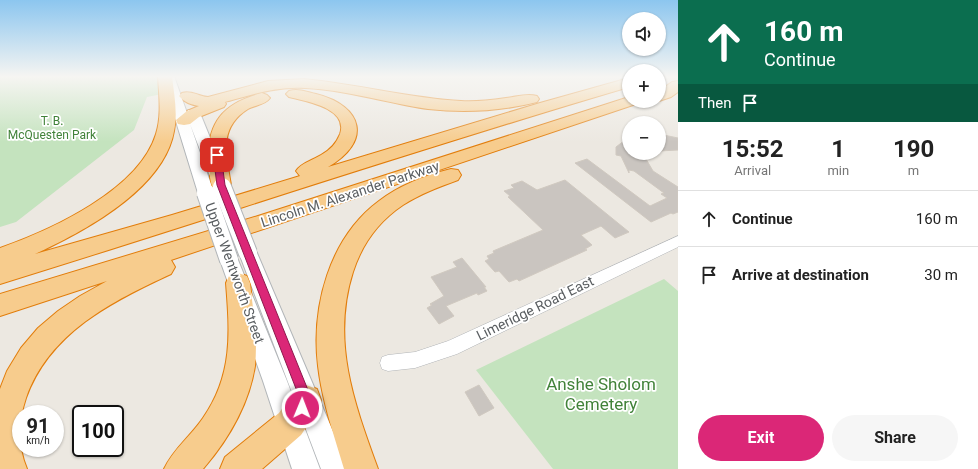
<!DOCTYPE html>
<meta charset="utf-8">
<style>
:root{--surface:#fff;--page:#f6f6f6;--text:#222;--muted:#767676;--line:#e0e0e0;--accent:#db2777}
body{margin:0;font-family:Roboto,sans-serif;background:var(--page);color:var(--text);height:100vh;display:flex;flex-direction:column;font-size:15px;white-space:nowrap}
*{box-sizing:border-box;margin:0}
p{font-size:13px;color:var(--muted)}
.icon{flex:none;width:22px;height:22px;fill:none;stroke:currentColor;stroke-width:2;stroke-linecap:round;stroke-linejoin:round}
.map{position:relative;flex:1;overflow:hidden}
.panel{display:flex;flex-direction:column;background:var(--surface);width:300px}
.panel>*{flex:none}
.hud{background:#0b6e4f;color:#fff;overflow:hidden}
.controls{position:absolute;left:622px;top:12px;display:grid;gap:8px}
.controls a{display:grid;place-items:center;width:44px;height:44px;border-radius:50%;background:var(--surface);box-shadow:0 1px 3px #0004;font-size:20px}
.speed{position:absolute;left:12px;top:405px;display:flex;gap:8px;font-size:20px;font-weight:700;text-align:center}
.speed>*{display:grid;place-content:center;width:52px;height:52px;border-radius:50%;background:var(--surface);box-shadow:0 1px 3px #0004;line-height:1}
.speed small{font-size:10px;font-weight:400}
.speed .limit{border:2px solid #111;border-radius:6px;background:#fff;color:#111}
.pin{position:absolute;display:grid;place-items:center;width:34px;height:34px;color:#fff;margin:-17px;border-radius:8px;box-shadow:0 2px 6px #0006}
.me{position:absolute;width:44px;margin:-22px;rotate:1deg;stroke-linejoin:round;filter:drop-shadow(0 0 3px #0008)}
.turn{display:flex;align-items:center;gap:14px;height:84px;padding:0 20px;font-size:18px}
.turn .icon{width:52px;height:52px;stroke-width:2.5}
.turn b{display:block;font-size:28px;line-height:34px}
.then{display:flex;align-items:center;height:38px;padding:0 20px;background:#0003;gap:8px;font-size:15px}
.eta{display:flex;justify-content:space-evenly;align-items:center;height:68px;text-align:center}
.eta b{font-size:24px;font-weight:700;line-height:28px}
.cta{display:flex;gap:8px;margin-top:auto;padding:8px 20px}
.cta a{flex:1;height:46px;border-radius:24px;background:var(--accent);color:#fff;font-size:16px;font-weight:700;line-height:46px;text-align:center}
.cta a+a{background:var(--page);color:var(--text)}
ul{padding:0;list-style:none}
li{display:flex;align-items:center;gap:12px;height:56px;padding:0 20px;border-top:1px solid var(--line)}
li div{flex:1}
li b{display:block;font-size:15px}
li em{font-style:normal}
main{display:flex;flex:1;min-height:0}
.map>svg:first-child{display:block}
.green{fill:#c4e3be}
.building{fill:#cac5c0;stroke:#d0c9c0}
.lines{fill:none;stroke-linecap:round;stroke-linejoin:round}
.street-casing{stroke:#b2b5b8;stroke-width:1}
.secondary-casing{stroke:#b1b5b8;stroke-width:2}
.highway-casing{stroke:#e27d0b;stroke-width:2}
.street{fill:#fff;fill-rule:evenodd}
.secondary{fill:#fff;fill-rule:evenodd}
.highway{fill:#f7cc8d;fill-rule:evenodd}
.secondary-bridge-casing{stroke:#b1b5b8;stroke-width:20;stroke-linecap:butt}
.secondary-bridge{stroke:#fff;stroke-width:18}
.route{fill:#db2777;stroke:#8e194d}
.labels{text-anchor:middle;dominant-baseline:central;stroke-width:3.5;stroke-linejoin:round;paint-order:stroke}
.far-park-label{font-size:12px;fill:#418239;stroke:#fff}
.street-label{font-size:14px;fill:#5a5e61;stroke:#fff}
.near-park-label{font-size:17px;fill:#418239;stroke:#fff}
</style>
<main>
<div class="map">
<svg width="678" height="469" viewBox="0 0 678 469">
<rect width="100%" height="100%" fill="#ece8e1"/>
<g class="green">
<path d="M0,76h160l2,18 -15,3 -13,33 -118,92 -16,5z"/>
<path d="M664,279l14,12v178h-125l-77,-99z"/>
</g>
<g class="building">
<path d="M659,134l19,4v12l-19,1z"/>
<path d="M629,137v16h24l-7,6 7,12 25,16v25l-5,2 -2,-1 -20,9 -76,-59 12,-4 63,47 17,-8 -6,-4 3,-1 -30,-22 -5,-1v3l-8,-17 -5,-1v-8z"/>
<path d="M565,180l64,52 -14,6 -14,-12 -20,9 11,10 -7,4 2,1 -68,31 -2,-2 -8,3 -10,-11 -4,1 -10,-11 4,-2 -2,-3 7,-3 -1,-2 50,-21 -35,-33 2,-1 -6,-5 10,-3 -3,-3 11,-4 15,9z"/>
<path d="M462,258l24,29h-2l3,4 -9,4 -1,-2 -31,13 8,10 -15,8 -12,-16 5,-3 -2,-1 14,-8 -13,-19 26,-10 -4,-5z"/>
<path d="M479,385l15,23 -15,8 -14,-24z"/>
</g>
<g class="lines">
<defs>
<path id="street" d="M678,236v11l-221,107 -42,14 -27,3 -6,-2 -2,-6 2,-6 6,-2 27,-3 33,-11z"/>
<g id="secondary">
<path d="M162,76h12l13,37 1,-3h10l2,3 26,64 -2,4 -6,1 -6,-1 -22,-57 24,69 -2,4 -6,2 -6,-2 -2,-4z"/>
<path d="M248,245l7,3 2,5 92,216h-28l-82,-216 2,-5z"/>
<path d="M229,252l7,2 2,6 49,121 33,88h-28l-29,-88 -43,-121 2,-6z"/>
</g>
<g id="highway">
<path d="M158,76h14c2,18 6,37 2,55 -10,58 -91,101 -139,123l137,-39 128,-39 -4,-5c5,-8 17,-11 25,-16 9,-5 15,-11 19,-21 9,-26 -35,-33 -51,-37l-3,-3 3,-3c9,-3 18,1 27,3 48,12 56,48 12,73l212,-64 89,-25v9c-211,62 -419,132 -629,197v-36c51,-18 139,-58 156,-114 6,-19 3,-39 2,-58z"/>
<path d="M304,79c53,5 104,19 157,22 14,1 31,-1 45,-3 10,-1 21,-5 31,-2l2,3 -2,3c-35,9 -74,11 -109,7 -41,-6 -81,-19 -123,-21 -28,-2 -54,7 -80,14l1,2 -2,3 -25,10 -9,7 -6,1 -6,-1 -2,-4 11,-9 12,-5c-7,-1 -15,-4 -20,-10l3,-3c9,-3 16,3 26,4l60,-16z"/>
<path d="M678,81v11l-7,5 -12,4v-10l13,-9z"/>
<path d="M262,93l5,2 3,3c-5,7 -15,7 -22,11 -30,19 -22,46 -17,76l-3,5 -7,2 -7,-2c-5,-8 -4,-18 -5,-27 -3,-40 14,-60 53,-70z"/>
<path d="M629,97v4h9l-2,3 -465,156 4,7 -4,7c-59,27 -122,59 -145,124 -8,24 -9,47 1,71h-27v-80l7,-18 14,-23 17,-20 20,-17 22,-15 27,-15 -107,35v-22l258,-78z"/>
<path d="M451,169l7,1 3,5 -3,5c-19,7 -38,14 -55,25 -24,16 -41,39 -50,67 -22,69 1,131 25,197h-34c-10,-34 -22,-68 -26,-103 -7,-59 11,-128 61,-165 21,-16 47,-26 72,-32z"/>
<path d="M238,273l9,3 3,7c3,27 8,55 5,83 -6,38 -27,74 -52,103h-39c9,-20 27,-33 39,-51 30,-43 27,-85 23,-135l3,-7z"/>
<path d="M306,385l11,4 4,11 -4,11 -16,24 -39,34h-42l5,-12 54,-44 16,-24z"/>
</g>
</defs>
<use href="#street" class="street-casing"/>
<use href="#secondary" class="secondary-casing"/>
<use href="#highway" class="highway-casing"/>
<use href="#street" class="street"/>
<use href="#secondary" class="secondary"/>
<use href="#highway" class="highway"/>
<defs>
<g id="secondary-bridge">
<path d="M222,187l26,66"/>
<path d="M206,193l23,67"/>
</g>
</defs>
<use href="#secondary-bridge" class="secondary-bridge-casing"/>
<use href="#secondary-bridge" class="secondary-bridge"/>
</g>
<linearGradient id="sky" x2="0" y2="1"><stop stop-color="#8cc6ef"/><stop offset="0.54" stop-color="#f6f5f2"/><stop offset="1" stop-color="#f6f5f2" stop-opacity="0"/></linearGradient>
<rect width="678" height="142" fill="url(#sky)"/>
<path class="route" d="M217,152l4,3 4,30 87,215 -6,13 -4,2 -5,-2 -1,-5 4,-9 -83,-214 -4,-30z"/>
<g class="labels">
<g class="far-park-label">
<text x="52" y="121">T. B.<tspan x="52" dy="14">McQuesten Park</tspan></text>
</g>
<g class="street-label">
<text transform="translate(350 194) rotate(-18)">Lincoln M. Alexander Parkway</text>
<text transform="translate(235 273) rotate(70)">Upper Wentworth Street</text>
<text transform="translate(535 308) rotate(-26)">Limeridge Road East</text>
</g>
<g class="near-park-label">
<text x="601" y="384">Anshe Sholom<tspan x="601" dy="20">Cemetery</tspan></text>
</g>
</g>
</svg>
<div class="controls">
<a><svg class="icon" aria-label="sound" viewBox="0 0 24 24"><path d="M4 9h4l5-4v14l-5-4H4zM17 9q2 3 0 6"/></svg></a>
<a>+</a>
<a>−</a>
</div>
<div class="speed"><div>91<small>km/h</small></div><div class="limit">100</div></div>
<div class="pin" style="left:217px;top:155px;background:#d93025"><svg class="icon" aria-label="arrive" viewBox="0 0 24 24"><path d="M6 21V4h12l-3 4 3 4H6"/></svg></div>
<svg class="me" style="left:302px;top:408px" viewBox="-20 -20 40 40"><circle r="17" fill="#db2777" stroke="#fff" stroke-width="3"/><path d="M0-11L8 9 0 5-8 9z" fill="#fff"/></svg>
</div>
<section class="panel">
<div class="hud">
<div class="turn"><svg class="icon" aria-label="ahead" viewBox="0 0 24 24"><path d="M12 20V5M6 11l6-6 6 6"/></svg><div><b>160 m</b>Continue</div></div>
<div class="then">Then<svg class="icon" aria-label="arrive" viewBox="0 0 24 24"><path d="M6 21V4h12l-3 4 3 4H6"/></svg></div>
</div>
<div class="eta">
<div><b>15:52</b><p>Arrival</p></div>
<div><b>1</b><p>min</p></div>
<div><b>190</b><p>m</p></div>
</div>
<ul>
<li><svg class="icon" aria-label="ahead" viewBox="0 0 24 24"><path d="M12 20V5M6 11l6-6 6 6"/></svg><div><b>Continue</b></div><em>160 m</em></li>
<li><svg class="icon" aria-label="arrive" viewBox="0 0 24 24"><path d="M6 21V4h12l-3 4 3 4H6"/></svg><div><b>Arrive at destination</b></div><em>30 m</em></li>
</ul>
<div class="cta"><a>Exit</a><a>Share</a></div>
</section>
</main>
